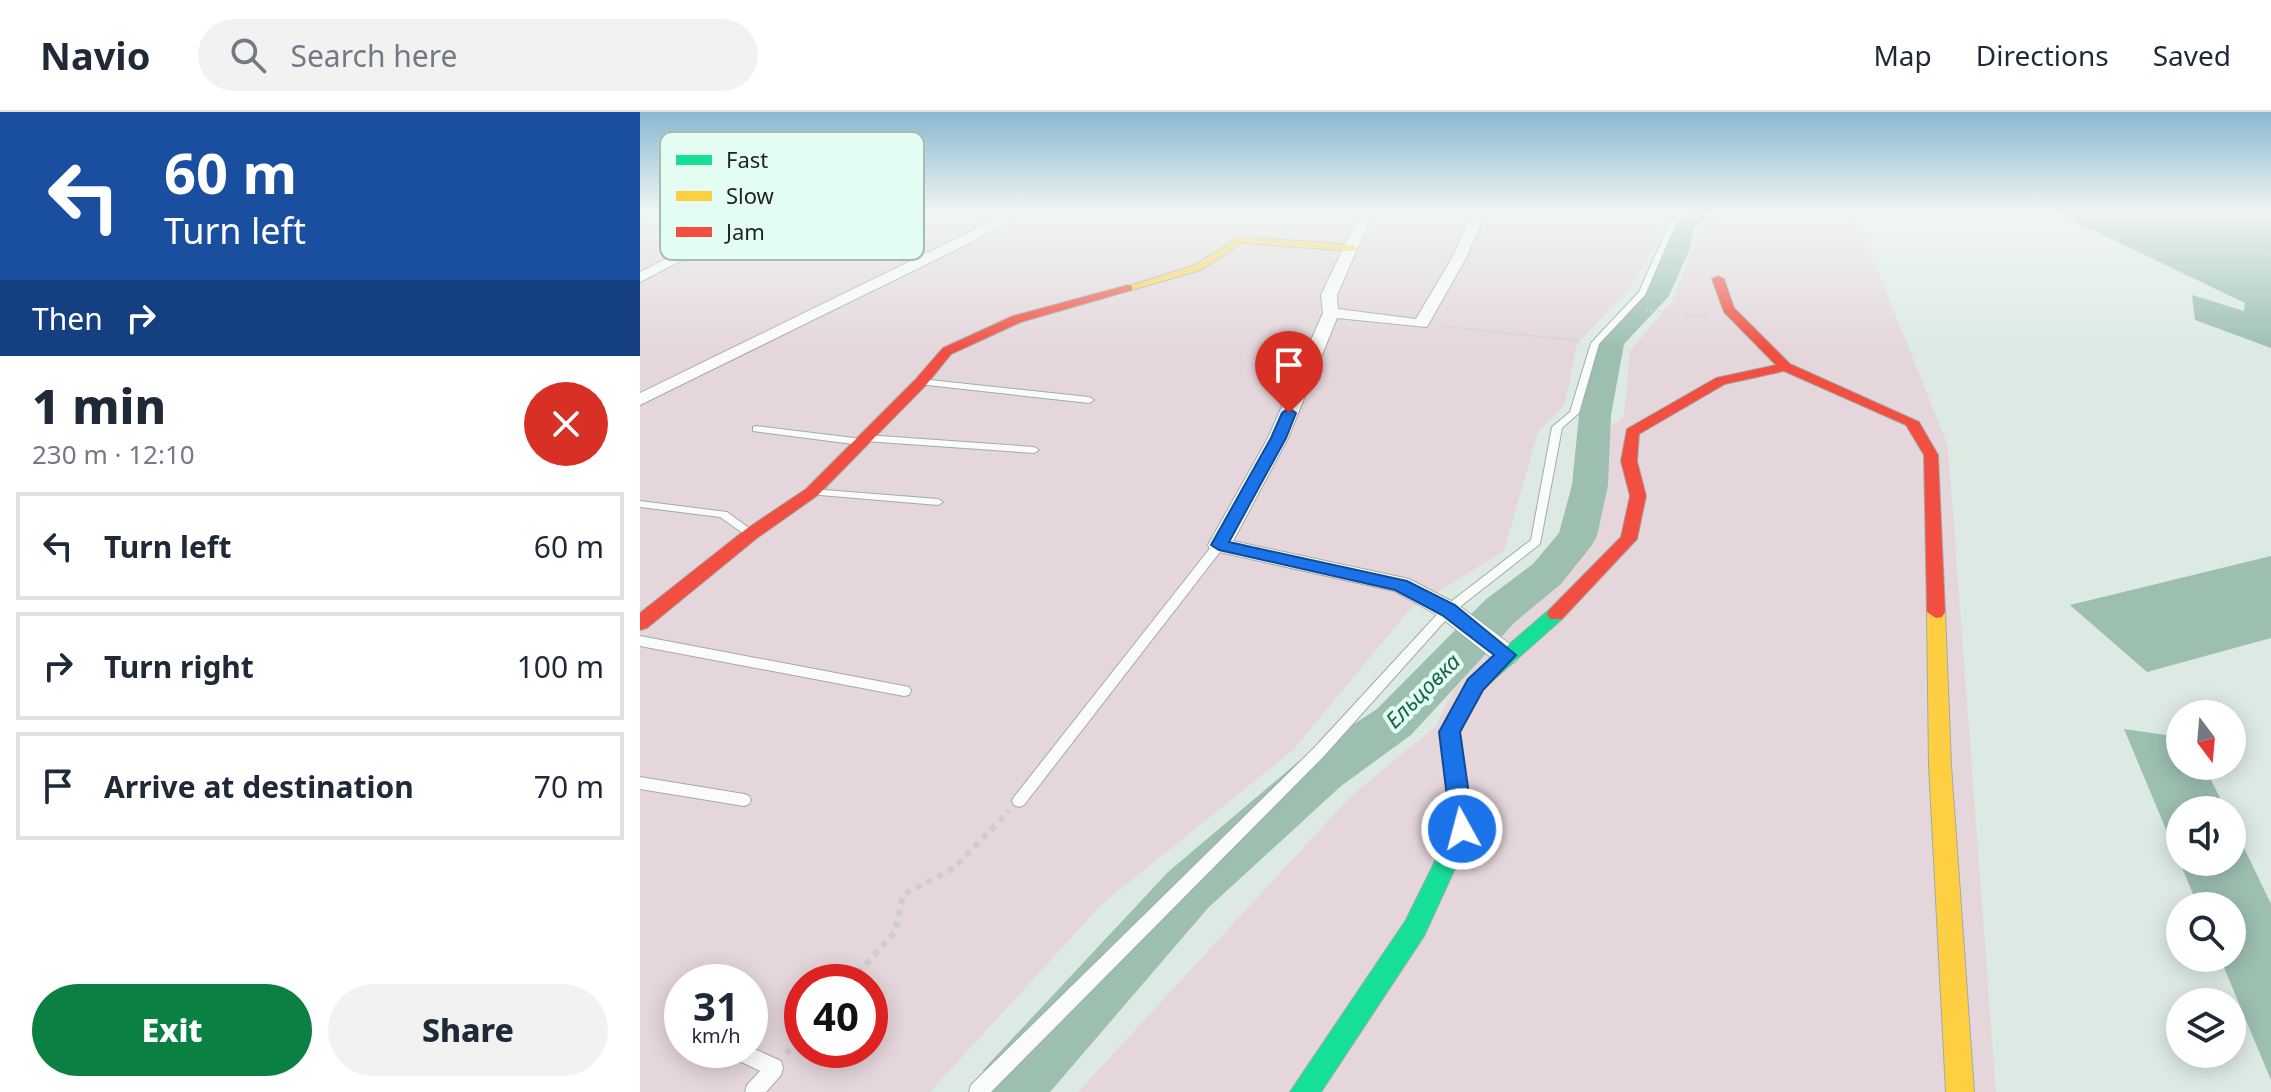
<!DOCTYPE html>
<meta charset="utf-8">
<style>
:root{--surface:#fff;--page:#f2f2f3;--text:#1f2937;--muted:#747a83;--line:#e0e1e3;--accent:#0b8043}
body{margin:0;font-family:"Noto Sans",sans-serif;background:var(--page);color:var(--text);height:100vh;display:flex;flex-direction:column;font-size:30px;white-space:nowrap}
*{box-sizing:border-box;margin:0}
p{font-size:26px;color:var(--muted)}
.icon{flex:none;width:44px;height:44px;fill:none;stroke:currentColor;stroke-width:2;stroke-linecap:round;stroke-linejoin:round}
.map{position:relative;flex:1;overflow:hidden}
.sheet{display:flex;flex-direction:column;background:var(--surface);width:640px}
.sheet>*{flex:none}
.banner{background:#1a4fa0;color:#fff;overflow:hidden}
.needle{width:52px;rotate:164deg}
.buttons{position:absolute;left:1526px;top:588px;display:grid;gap:16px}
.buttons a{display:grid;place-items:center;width:80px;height:80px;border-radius:50%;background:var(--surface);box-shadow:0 4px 20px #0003;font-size:40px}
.speed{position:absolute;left:24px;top:852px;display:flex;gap:16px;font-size:40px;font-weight:700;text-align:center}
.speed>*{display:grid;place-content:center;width:104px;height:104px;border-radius:50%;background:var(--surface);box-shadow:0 4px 20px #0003;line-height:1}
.speed small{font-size:20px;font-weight:400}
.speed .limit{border:12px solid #d22;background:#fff;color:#111}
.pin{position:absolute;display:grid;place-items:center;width:68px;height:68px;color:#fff;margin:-82px -34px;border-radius:50% 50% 50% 0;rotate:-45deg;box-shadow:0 0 8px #0007}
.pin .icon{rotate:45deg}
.me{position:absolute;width:88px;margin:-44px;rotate:353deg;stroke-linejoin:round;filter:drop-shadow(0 0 6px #0008)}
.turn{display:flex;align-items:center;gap:28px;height:168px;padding:0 32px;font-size:36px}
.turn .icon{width:104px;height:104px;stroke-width:2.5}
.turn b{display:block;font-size:56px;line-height:68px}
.then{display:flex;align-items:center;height:76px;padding:0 32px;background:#0003;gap:16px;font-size:30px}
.round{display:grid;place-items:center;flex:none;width:84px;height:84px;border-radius:42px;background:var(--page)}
.summary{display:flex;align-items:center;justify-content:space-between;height:136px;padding:0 32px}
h1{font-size:48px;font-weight:800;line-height:60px}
.primary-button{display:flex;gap:16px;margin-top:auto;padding:16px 32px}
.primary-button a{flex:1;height:92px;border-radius:48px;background:var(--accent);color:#fff;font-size:32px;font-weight:800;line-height:92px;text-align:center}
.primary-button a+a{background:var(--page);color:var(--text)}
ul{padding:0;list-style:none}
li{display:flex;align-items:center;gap:24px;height:108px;margin:0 16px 12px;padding:0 16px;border:4px solid var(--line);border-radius:0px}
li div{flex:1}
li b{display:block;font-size:30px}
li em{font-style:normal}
header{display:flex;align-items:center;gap:48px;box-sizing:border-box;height:112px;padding:0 40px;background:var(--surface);border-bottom:2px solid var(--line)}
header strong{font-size:38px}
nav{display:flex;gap:44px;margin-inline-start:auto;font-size:28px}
.search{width:560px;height:72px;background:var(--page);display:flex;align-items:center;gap:20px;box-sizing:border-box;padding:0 28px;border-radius:44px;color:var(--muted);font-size:30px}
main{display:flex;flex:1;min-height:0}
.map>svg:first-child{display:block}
.green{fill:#e5d6db;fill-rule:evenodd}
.water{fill:#9cbfb0}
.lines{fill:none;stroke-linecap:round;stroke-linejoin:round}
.river{fill:#9cbfb0;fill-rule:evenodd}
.lane-casing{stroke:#a1aca7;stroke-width:2}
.street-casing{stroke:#a1aca7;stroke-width:2}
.fast-casing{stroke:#a1aca7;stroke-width:2}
.slow-casing{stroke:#a1aca7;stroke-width:2}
.jam-casing{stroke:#a1aca7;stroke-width:2}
.path-far1{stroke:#cbcfcd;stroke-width:2;stroke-dasharray:2 2;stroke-linecap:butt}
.path{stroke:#cbcfcd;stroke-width:6;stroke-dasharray:6 6;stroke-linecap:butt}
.lane{fill:#fafcfb;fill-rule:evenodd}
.street{fill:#fafcfb;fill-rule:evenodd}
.fast{fill:#16e098;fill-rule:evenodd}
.slow{fill:#ffcf43;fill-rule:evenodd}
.jam{fill:#f24e42;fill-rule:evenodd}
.route{fill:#1a73e8;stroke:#114b97;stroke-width:2}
.labels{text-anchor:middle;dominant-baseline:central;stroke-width:8;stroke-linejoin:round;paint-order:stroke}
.water-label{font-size:22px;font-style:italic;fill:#17644b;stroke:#e4fdf2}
.key{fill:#e4fdf2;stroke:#a8bcb3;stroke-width:2}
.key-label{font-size:22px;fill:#1b2420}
</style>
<header>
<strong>Navio</strong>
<div class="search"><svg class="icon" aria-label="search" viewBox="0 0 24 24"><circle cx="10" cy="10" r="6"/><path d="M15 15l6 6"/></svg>Search here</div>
<nav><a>Map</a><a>Directions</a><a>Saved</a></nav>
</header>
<main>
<section class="sheet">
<div class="banner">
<div class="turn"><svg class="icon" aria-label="left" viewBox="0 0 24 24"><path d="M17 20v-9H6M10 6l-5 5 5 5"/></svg><div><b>60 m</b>Turn left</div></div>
<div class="then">Then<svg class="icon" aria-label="right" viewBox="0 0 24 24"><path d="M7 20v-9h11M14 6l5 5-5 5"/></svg></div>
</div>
<div class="summary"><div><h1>1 min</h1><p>230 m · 12:10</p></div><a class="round" style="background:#d93025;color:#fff"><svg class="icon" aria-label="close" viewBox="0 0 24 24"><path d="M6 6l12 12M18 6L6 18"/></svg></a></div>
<ul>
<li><svg class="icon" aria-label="left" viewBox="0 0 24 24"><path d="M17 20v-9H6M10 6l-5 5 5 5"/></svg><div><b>Turn left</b></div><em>60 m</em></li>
<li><svg class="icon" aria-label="right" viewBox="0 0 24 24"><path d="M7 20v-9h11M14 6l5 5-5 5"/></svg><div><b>Turn right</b></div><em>100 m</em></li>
<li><svg class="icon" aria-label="arrive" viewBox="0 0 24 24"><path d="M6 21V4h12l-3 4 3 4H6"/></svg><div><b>Arrive at destination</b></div><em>70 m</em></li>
</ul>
<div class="primary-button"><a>Exit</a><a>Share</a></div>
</section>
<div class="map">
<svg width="1631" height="980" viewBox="0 0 1631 980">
<rect width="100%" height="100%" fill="#ddeae4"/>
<g class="green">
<path d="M0,101h1031l-4,2 -12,31 -27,44 -51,54 -12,60 -27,28 -34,119 -94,58 -117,141 -191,154 -172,188h-290zM42,870h68v68h-68zM162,870h68v68h-68z"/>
<path d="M1083,101h125l15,21 85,212 48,646h-918l272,-295 86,-71 38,-79 47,-49 74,-60 10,-61 -5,-42 24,-19 6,-65 43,-51 30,-77z"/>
</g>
<g class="water">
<path d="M1417,101h214v135l-76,-28 -3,-25 52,16 1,-8z"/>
<path d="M1631,444v82l-124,34 -77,-67z"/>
<path d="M1484,617l56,8v29h24l22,44h-46v52h52v-39l39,81v176l-51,-122h12v-52h-34z"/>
</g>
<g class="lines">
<path class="river" d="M1043,101h28l-18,14 -2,19 -22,50 -45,48 -13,71 -3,70 -11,51 -5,9 -31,39 -46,38 -104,113 -70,51 -133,122 -158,184h-76l10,-23 184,-197 137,-116 72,-47 108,-109 48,-36 26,-31 13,-48 7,-70 16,-72 24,-30 25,-21 23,-46 2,-22z"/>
<defs>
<g id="lane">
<path d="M1044,101h8l-15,8 -32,74 -46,49 -20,69 -17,15 -22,116 -88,69 -128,143 -333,336h-22l2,-7 343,-337 130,-141 87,-67 21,-113 18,-15 21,-69 48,-51 32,-72z"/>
<path d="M281,267l168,18 5,3 -5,3 -171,-19 -1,-2z"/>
<path d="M116,314l106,13 1,-3 3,-1 168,12 5,3 -5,3 -169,-12 -1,3 -3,1 -108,-14v-4z"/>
<path d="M172,377l126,10 5,3 -5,3 -130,-11 -1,-2z"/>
<path d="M0,389l87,11 30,22 -6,4 -4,-2 -27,-19 -80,-10z"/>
<path d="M579,429l6,4 -2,3 -199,257 -5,2 -5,-2 -2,-4 2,-4 201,-255z"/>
<path d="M0,524l264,50 5,1 2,4 -2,4 -5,1 -264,-50z"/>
<path d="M0,665l104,17 5,2 2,4 -2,4 -5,2 -104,-17z"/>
<path d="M110,935l31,14 2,7 -2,7 -15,17h-21l2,-7 13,-14 -31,-15 -3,-6h24z"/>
</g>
<g id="street">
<path d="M116,101h17l-133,69v-10z"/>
<path d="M363,101h16l-41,26 -338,166v-12l328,-160z"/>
<path d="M720,101h13l-36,82 1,14 78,10 36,-61 20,-45h14l-20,45 -39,69 -90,-9 -49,120 -55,103 176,38 48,25 58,44 4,7 -4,7 -9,2 -9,-2 -58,-46 -45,-25 -175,-39 -8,-2 -3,-5 60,-107 55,-125 -2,-18z"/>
</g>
<path id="fast" d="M916,496l6,1 3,5 -3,5 -80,71 -22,42 13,97 -49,107 -103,156h-31l116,-172 45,-91 -11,-97 3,-6 25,-46 82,-71z"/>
<g id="slow">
<path d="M600,125l113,8 5,3 -5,3 -111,-8 -41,27 -73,21 -6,-3 71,-22z"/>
<path d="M1296,494l9,6 6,153 23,327h-28l-17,-327 -2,-153z"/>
</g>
<g id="jam">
<path d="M1078,164l6,3 10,29 56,56 129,58 19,33 7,157 -3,5 -6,1 -9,-6 -3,-157 -18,-30 -122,-54 -59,13 -86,50 -2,27 9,35 -9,43 -75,80h-12l-3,-5 3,-5 71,-72 9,-41 -9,-35 6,-32 89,-51 60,-13 -52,-53 -12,-33z"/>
<path d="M488,173l4,1v4l-111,32 -70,32 -25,31 -108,110 -61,43 -110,90 -7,2v-17l105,-83 61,-41 110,-110 27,-31 70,-32z"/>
</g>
</defs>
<use href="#lane" class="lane-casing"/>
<use href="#street" class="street-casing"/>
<use href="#fast" class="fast-casing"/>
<use href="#slow" class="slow-casing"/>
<use href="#jam" class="jam-casing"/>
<g class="path-far1">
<path d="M683,101l2,4 20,3"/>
<path d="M1006,198l63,7"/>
<path d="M802,214l138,15"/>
</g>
<g class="path">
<path d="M210,870l45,-50 8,-37 51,-27 55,-57"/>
<path d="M146,942l16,-18"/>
</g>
<use href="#lane" class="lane"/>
<use href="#street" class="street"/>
<use href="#fast" class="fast"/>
<use href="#slow" class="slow"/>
<use href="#jam" class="jam"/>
</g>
<linearGradient id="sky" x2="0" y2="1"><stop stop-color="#89b8d2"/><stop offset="0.42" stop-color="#f0f6f3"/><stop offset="1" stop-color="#f0f6f3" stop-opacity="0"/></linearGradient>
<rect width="1631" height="238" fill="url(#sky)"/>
<path class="route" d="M649,296l7,5 -10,25 -57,104 178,39 48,24 61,50 -33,35 -23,42 14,97 -3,7 -9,3 -8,-3 -3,-7 -12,-97 29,-53 26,-24 -52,-40 -47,-25 -176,-40 -8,-5 60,-107 11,-25z"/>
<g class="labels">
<g class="water-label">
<text transform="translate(782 578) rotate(-45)">Ельцовка</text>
</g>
</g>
<rect x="20" y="20" width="264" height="128" rx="12" class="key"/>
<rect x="36" y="43" width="36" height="10" fill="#16e098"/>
<rect x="36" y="79" width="36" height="10" fill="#ffcf43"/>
<rect x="36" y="115" width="36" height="10" fill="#f24e42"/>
<g class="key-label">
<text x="86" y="56">Fast</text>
<text x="86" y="92">Slow</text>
<text x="86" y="128">Jam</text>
</g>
</svg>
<div class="buttons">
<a><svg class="needle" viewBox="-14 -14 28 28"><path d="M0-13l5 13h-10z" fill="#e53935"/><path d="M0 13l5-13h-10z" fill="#747a83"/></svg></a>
<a><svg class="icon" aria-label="sound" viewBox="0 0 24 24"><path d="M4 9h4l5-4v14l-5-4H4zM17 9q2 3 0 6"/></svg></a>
<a><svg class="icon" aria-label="search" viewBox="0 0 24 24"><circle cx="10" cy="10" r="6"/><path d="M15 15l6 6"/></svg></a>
<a><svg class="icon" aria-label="layers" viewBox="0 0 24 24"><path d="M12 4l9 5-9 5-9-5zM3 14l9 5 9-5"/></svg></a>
</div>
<div class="speed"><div>31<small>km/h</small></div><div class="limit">40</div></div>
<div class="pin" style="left:649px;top:301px;background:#d93025"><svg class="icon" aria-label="arrive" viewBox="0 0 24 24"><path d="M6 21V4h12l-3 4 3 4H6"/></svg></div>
<svg class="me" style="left:822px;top:717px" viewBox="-20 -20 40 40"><circle r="17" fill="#1a73e8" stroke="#fff" stroke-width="3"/><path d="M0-11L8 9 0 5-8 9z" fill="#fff"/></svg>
</div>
</main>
